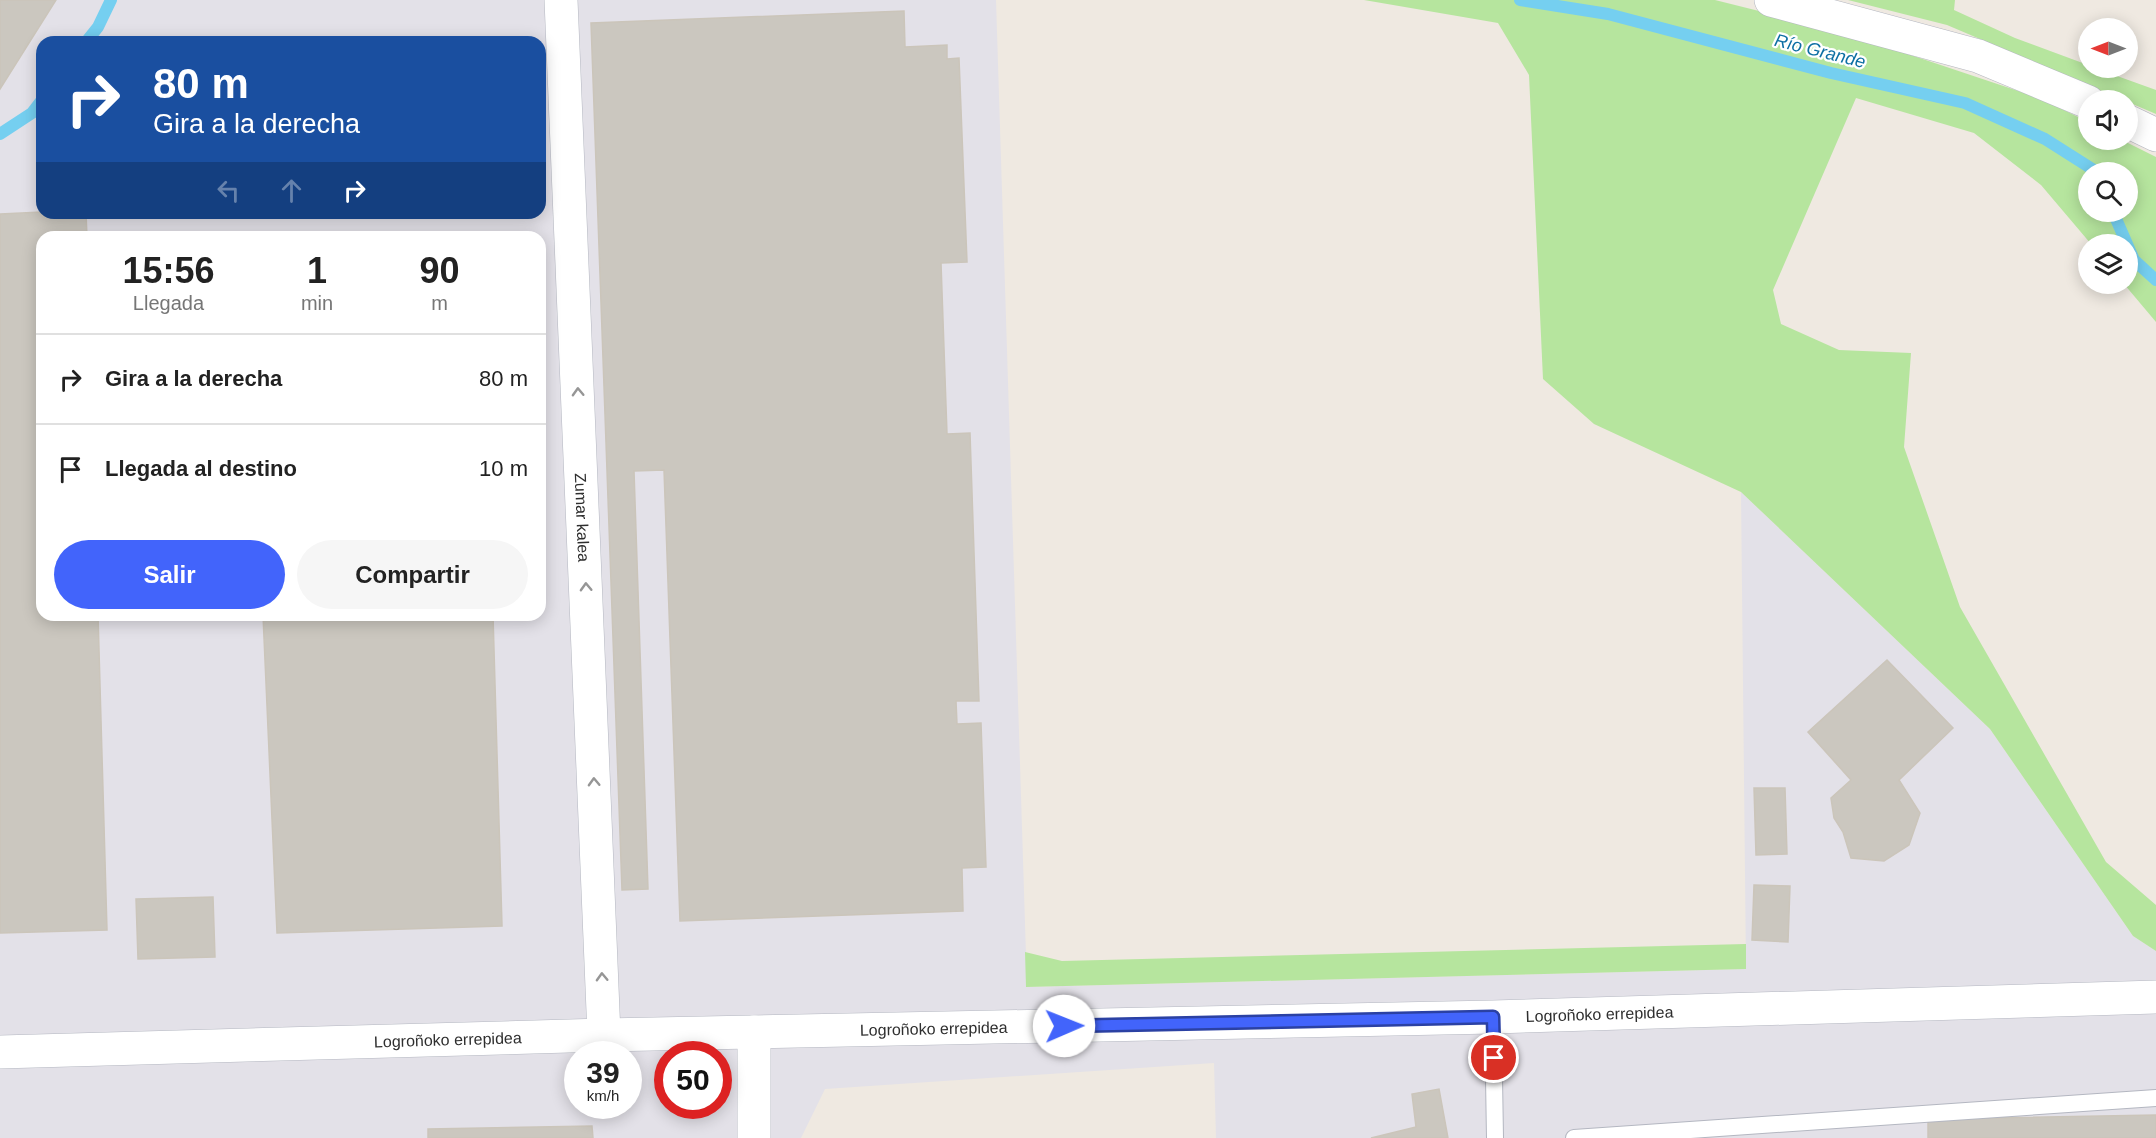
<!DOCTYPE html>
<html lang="es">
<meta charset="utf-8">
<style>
:root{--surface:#fff;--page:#f6f6f6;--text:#222;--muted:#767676;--line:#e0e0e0;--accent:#4264fb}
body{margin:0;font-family:Arial,sans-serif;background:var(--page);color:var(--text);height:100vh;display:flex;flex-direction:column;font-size:22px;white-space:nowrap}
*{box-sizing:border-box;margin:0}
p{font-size:20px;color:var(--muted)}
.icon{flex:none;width:33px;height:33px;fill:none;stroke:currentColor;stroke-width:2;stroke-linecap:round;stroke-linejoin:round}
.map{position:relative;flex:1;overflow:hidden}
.panel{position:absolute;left:36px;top:231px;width:510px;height:390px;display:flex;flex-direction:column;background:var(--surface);border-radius:18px;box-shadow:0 3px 15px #0003}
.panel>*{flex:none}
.hud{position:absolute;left:36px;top:36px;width:510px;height:183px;border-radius:18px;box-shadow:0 3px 15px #0003;background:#1a4fa0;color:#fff;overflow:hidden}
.needle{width:39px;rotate:270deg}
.tools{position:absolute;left:2078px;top:18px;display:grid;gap:12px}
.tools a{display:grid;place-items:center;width:60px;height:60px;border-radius:50%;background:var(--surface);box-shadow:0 3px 15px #0003;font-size:30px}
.speed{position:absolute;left:564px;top:1041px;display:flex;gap:12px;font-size:30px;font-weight:700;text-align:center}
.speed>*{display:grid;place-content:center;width:78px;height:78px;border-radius:50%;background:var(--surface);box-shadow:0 3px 15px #0003;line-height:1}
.speed small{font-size:15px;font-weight:400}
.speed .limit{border:9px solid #d22;background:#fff;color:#111}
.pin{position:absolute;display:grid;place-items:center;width:51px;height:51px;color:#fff;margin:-26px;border:3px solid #fff;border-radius:50%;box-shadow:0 2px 6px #0007}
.me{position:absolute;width:66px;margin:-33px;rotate:89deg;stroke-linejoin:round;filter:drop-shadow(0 0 4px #0008)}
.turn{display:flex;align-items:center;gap:21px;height:126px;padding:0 18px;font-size:27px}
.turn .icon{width:78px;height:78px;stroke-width:2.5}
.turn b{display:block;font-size:42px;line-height:51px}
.lanes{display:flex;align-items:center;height:57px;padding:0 18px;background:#0003;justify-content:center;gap:30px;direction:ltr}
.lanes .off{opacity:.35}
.eta{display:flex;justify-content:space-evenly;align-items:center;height:102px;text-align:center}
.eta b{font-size:36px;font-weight:700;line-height:42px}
.action{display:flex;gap:12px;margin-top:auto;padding:12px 18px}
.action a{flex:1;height:69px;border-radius:36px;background:var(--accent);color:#fff;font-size:24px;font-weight:700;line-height:69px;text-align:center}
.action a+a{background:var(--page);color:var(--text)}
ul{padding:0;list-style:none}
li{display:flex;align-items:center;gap:18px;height:90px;padding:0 18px;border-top:2px solid var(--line)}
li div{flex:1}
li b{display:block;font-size:22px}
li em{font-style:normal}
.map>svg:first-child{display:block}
.industrial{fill:#e3e1e8;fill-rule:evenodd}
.green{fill:#b6e59e;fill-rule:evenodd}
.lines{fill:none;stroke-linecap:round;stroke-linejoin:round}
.stream{stroke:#75cff0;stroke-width:12}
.building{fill:#cbc7bf;stroke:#cbc5ba;stroke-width:1.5}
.service-casing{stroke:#b4b7c1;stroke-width:18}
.minor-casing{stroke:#b4b7c1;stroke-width:34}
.secondary-casing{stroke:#b4b7c1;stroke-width:34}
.service{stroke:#fff;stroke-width:16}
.minor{stroke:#fff;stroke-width:33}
.secondary{stroke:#fff;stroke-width:33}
.oneway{stroke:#969696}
.route-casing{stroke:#2b41a3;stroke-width:15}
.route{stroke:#4264fb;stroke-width:10}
.labels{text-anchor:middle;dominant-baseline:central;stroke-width:4.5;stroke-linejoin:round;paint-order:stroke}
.street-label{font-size:16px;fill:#2e2e2e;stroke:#fff}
.water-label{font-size:18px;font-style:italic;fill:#0d6fa3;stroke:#fff}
</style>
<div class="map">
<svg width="2156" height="1138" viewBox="0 0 2156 1138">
<rect width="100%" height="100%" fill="#efe9e1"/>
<path class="industrial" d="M0,0h996l31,987 719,-18 -5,-477 249,237 143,207 23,15v187h-940l-2,-75 -389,26 -24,49h-801zM42,42h498v171h-498zM42,237h498v378h-498zM578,1054h50v52h-50zM668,1054h50v52h-50z"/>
<g class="green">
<path d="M1364,0h351l124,31 203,68 46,23v18h34l34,17v165l-32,-38h3v-40h-36l-50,-59 -67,-52 -118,-35 -83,192 8,34 58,26 72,3 -7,94 56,160 146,255 50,43v46l-23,-15 -143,-207 -249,-237 -147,-68 -51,-45 -14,-304 -31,-52zM2088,172h39v40h-39z"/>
<path d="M1848,0h107l-1,10 61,28 73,27v3h7l61,22v24l-209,-89z"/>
<path d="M1746,944v25l-720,18 -1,-35 37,9z"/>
</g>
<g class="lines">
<g class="stream">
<path d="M1520,0l88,14 223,59 134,30 80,36 52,33"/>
<path d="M86,42l12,-15 13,-27"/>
<path d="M0,134l32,-21 10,-13"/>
<path d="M2113,212l21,48 22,20"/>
</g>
</g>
<g class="building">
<path d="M0,0h56l-56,89z"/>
<path d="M904,11l1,36 42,-2v14l12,-1 8,204 -26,1 6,171 23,-1 9,268h-23l1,23 24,-1 5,144 -24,1 1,43 -283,10 -16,-451 -30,1 14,418 -26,1 -31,-867z"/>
<path d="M42,212l44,1 1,24h-45v378h56l9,315 -107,3v-719z"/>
<path d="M263,615h230l9,311 -225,7z"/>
<path d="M1887,660l66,68 -54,52 21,33 -11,32 -25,16 -33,-3 -8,-26 -9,-14 -3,-20 20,-18 -43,-48z"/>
<path d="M1754,788h31l2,66 -31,1z"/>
<path d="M1754,885l36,1 -2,56 -36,-2z"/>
<path d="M213,897l2,60 -77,2 -2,-60z"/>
<path d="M1439,1089l9,49h-77l45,-11 -4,-33z"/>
<path d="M2156,1115v23h-228v-19z"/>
<path d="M592,1126l1,12h-165v-9z"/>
</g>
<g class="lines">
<defs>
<g id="service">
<path d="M1493,1017l2,121"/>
<path d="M1574,1138l582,-40"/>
</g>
<g id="minor">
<path id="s1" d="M561,0l43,1035"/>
<path d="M1771,0l207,56 110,46"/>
<path d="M2127,121l29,14"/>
<path d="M754,1032v106"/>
</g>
<g id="secondary">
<path id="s2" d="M0,1052l604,-17 889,-18 663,-20"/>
</g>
</defs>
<use href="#service" class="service-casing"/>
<use href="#minor" class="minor-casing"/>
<use href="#secondary" class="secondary-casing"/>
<use href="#service" class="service"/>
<use href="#minor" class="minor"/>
<use href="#secondary" class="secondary"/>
</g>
<defs><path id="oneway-chevron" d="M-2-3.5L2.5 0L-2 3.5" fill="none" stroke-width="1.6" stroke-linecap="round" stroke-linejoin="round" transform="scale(1.5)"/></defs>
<g class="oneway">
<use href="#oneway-chevron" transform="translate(578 392) rotate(-92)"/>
<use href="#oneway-chevron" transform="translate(586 587) rotate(-92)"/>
<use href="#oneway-chevron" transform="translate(594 782) rotate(-92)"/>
<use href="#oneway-chevron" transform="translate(602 977) rotate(-92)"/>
</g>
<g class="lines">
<defs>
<path id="route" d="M1064,1026l429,-9 1,41"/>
</defs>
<use href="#route" class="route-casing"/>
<use href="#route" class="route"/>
</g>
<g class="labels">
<g class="street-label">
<text stroke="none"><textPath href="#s1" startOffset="518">Zumar kalea</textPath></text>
<text stroke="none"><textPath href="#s2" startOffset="1600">Logroñoko errepidea</textPath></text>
<text stroke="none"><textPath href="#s2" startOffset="934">Logroñoko errepidea</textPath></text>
<text stroke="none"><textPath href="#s2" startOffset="448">Logroñoko errepidea</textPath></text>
</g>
<g class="water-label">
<text transform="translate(1820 51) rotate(14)">Río Grande</text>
</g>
</g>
</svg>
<div class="tools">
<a><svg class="needle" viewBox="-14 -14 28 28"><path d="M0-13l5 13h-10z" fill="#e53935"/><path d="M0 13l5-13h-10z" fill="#767676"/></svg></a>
<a><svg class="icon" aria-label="sound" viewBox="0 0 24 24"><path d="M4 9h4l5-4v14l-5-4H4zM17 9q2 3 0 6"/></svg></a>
<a><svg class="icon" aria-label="search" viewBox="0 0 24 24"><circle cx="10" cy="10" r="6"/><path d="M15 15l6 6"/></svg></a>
<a><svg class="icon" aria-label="layers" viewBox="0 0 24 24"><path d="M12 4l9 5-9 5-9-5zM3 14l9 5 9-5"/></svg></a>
</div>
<div class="speed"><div>39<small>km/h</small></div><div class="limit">50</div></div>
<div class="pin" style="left:1494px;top:1058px;background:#d93025"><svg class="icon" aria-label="arrive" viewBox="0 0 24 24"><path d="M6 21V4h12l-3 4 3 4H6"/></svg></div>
<svg class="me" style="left:1064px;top:1026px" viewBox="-20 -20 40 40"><circle r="19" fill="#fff"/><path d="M0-13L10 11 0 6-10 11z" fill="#4264fb"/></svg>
<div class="hud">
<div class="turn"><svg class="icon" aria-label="right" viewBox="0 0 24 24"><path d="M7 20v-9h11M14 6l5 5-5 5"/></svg><div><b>80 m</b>Gira a la derecha</div></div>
<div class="lanes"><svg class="icon off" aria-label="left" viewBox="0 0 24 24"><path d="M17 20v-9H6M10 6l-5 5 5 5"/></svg><svg class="icon off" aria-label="ahead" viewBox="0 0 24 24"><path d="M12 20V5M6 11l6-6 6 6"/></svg><svg class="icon" aria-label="right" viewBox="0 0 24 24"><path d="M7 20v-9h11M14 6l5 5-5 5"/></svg></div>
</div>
<section class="panel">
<div class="eta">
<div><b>15:56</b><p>Llegada</p></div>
<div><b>1</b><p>min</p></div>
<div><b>90</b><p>m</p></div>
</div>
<ul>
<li><svg class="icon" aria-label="right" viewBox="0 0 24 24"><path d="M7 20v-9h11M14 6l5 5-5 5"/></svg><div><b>Gira a la derecha</b></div><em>80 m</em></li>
<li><svg class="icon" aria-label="arrive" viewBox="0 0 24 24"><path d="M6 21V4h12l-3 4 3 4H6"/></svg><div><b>Llegada al destino</b></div><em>10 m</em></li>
</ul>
<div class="action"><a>Salir</a><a>Compartir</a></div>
</section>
</div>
